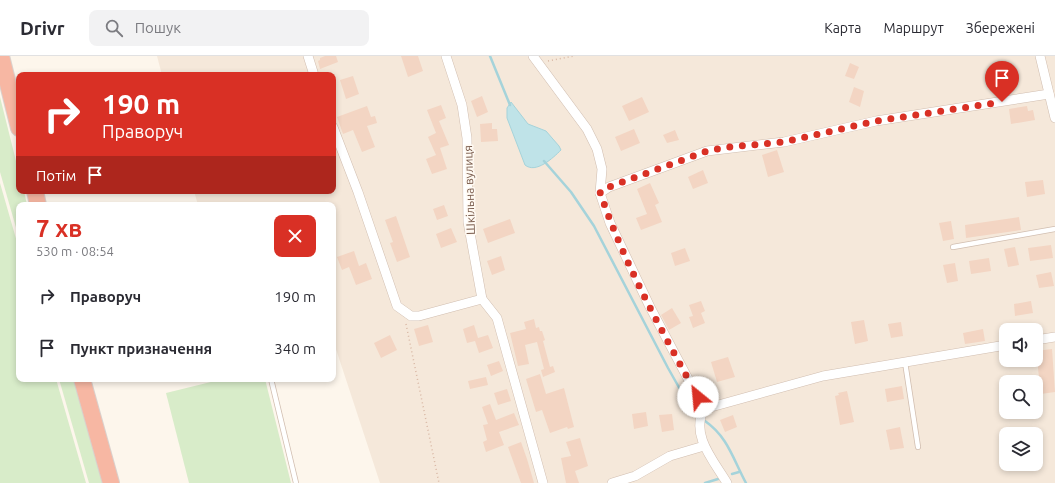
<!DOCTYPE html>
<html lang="uk">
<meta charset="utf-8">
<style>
:root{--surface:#fff;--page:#f2f2f3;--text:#2b2b33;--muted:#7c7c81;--line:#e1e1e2;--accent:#d93025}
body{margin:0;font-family:Ubuntu,sans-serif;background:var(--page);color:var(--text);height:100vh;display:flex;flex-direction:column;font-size:15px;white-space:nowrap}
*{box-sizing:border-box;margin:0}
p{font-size:13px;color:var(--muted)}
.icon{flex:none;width:22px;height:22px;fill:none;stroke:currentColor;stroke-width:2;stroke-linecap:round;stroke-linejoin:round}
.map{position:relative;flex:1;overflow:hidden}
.side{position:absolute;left:16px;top:146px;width:320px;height:180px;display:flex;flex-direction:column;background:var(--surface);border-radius:8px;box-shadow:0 2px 6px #0003}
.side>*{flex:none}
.banner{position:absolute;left:16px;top:16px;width:320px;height:122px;border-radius:8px;box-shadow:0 2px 6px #0003;background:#d93025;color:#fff;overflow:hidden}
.buttons{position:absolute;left:999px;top:267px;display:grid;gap:8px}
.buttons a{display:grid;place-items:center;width:44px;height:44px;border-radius:8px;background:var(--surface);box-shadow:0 2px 6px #0003;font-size:20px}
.pin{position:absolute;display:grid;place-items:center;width:34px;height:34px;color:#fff;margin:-41px -17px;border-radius:50% 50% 50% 0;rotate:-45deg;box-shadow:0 0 4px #0007}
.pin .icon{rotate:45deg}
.me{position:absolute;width:44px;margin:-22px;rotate:332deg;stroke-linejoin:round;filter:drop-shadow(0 0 3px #0008)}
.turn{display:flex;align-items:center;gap:14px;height:84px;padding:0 20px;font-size:18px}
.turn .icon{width:52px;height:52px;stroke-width:2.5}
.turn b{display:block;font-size:28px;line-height:34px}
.then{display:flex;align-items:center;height:38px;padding:0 20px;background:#0003;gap:8px;font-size:15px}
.round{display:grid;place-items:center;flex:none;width:42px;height:42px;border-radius:8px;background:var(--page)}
.head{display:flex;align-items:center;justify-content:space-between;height:68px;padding:0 20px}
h1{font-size:24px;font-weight:600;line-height:30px;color:var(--accent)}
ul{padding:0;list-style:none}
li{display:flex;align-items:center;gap:12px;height:52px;padding:0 20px}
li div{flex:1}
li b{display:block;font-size:15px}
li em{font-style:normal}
header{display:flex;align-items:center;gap:24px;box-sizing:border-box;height:56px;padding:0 20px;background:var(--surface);border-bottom:1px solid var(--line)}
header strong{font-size:19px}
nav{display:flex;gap:22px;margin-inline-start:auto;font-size:14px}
.search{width:280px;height:36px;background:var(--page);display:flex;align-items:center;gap:10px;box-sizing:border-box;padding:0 14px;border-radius:8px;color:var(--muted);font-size:15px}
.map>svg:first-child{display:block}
.residential{fill:#f5e8da;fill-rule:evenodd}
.green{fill:#d8ecc9}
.water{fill:#bfe3e8;stroke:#a5d3da}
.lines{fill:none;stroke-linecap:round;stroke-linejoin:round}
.stream{stroke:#a5d3da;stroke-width:2.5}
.building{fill:#f3d5c3}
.lane-casing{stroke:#d1beb0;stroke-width:6}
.street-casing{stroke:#d1beb0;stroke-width:10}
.highway-casing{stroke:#dad1cd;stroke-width:18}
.path{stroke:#d9b8a5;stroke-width:1.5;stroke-dasharray:1 3;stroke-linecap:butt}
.lane{stroke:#fff;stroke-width:4.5}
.street{stroke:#fff;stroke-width:9}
.highway{stroke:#f7b7a3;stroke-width:16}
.route{stroke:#d93025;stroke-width:7;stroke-dasharray:0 12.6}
.labels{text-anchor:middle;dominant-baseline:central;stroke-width:3;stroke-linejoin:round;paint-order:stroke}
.street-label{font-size:12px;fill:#7a5c4d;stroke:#fffaf3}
</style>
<header>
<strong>Drivr</strong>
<div class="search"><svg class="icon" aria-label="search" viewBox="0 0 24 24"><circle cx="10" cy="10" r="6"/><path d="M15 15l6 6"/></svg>Пошук</div>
<nav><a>Карта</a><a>Маршрут</a><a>Збережені</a></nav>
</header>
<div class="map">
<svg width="1055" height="427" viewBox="0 0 1055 427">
<rect width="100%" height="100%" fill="#fdf6ec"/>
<path class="residential" d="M157,0h898v427h-675l-47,-143v-135h-135l-4,-14h139v-116h-171zM1006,274h30v30h-30zM1006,326h30v30h-30zM1006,378h30v30h-30z"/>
<g class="green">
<path d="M0,41l19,76v18h5l3,14h-8v33l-19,-66z"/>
<path d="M0,127l19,66v130h37l30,104h-86z"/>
<path d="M59,323h15l29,104h-14z"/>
<path d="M223,323h42l26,104h-102l-23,-90z"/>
</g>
<path class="water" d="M511,46l17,22 18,7 13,15 2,4c-8,8 -25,24 -36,15l-18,-47v-10z"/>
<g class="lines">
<g class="stream">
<path d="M490,0l20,49"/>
<path d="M544,105l27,31 23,34 74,142 26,46"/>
<path d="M705,365c23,16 28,38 41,62"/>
<path d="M732,418l7,-2"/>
<path d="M705,427l13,-4"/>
</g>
</g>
<g class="building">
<path d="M325,0h11l2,6 -18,7 -2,-8 2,-1v-2z"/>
<path d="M401,0h17l5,15 -15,6z"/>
<path d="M850,7l9,4 -5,12 -9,-3z"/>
<path d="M353,20l6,18 -13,5 -6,-19z"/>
<path d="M854,31l10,4 -4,16 -11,-5z"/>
<path d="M482,40l6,16 -11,5 -6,-16z"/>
<path d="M642,41l7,15 -20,9 -7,-15z"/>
<path d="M441,49l5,13 -7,3 10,24 -9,3 7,21 -15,5 -6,-15 10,-4 -8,-18 8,-4 -9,-23z"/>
<path d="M367,50l4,11 4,-1 2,7 -10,3 8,21 -13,5 -9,-22 -10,4 -6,-17z"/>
<path d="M1027,50l1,5 5,-1 2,10 -24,4 -2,-15z"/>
<path d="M492,67v6h5l1,12 -17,1 -1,-18z"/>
<path d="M634,73l6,14 -19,8 -6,-14z"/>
<path d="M675,74l4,10 -12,3 -4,-8z"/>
<path d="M777,94l7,22 -16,5 -6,-22z"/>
<path d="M703,114l5,13 -15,6 -5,-12z"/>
<path d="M1043,124l2,14 -18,3 -2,-15z"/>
<path d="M650,127l9,20 -4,2 7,17 -21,8 -5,-12 11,-4 -10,-25z"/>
<path d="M444,149l4,11 -11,4 -4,-11z"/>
<path d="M396,160l14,41 -13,5 -7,-19 3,-1 -8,-22z"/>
<path d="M1019,161l2,13 -55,8 -1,-13z"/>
<path d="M510,163l5,14 -27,10 -5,-14z"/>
<path d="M951,165l3,18 -11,2 -4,-18z"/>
<path d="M451,172l6,14 -16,6 -5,-14z"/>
<path d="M1051,189l2,13 -23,3 -2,-13z"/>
<path d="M1015,191l4,18 -11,2 -4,-18z"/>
<path d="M685,192l5,13 -15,5 -4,-13z"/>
<path d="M354,195l5,15 7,-3 6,16 -16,6 -7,-18 -7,3 -5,-13z"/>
<path d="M501,200l4,14 -13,5 -5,-14z"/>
<path d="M989,202l2,13 -20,3 -2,-13z"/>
<path d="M955,207l3,18 -11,2 -4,-18z"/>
<path d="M1051,216l3,14 -15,2 -3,-13z"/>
<path d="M701,245l4,10 -4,2 4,10 -12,5 -4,-11 4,-1 -4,-11z"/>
<path d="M1031,245l2,12 -18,3 -1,-12z"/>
<path d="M672,252l9,15 -12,7 -8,-15z"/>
<path d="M534,263l2,9 3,-1 1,4h2l3,9 -2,1 7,26 3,-1 2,6 -12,5 -2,-7 3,-1 -7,-27 -12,3 4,19 -11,2 -8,-33 16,-4 -2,-7z"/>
<path d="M864,264l4,21 -13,3 -4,-22z"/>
<path d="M901,266l2,14 -12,2 -3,-14z"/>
<path d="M428,269l5,17 -14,4 -5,-17z"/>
<path d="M474,269l4,13 10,-3 5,13 -14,5 -4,-12 -8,2 -4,-14z"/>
<path d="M983,273l2,12 -20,3 -2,-11z"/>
<path d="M390,279l7,15 -16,8 -7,-15z"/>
<path d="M1052,293l3,43 -14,2 -5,-43z"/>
<path d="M728,301l7,20 -18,5 -6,-20z"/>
<path d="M499,305l4,10 -12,5 -4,-11z"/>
<path d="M540,318l6,20 18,-6 10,39 -6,2 -1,-2 -17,6 -8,-23 -6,2 -10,-33z"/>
<path d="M486,321l2,8 -18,4 -2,-8z"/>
<path d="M902,330l2,13 -17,3 -2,-13z"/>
<path d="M507,333l4,12 -13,4 -4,-12z"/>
<path d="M847,335l7,31 -14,3 -5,-29 4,-1 -1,-2z"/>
<path d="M490,348l6,16 18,-7 5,12 -20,7 5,13 -18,7 -3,-10 4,-2 -4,-15 5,-1 -6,-17z"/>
<path d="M646,356l2,14 -14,3 -2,-15z"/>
<path d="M672,358l2,16 -12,2 -3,-17z"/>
<path d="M733,359l4,12 -12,5 -5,-12z"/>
<path d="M900,371l4,21 -14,2 -4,-20z"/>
<path d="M580,382l8,28 -13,5 4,12h-13l-5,-25 10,-2 -5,-14z"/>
<path d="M521,386l6,17 7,24h-13l-13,-36z"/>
</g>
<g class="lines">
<defs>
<g id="lane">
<path d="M953,191l102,-18"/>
<path d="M905,306l13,85"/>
<path d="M271,323l25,104"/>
</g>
<g id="street">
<path d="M308,0l6,19"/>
<path d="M446,0l16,49 5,33 1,84 14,77 15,19 46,165"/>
<path d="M533,0l54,73 10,20 5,20 -2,24 10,30 40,84 54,102c-14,26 10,52 23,74"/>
<path d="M1040,0l15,62"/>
<path d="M333,71l25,65 39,114 14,10h8l63,-17"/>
<path d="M600,137l9,-6 98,-36 77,-9 92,-21 173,-27"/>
<path d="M1036,284l19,-3"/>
<path d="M704,353l119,-33 183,-31"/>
<path d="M612,427l23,-7 35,-20 34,-10"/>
</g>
<g id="highway">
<path d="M1,0l18,72"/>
<path d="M35,135l3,14"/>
<path d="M82,323l29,104"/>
</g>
</defs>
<use href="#lane" class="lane-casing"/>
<use href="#street" class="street-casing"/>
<use href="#highway" class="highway-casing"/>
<g class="path">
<path d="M548,5l26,-5"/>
<path d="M406,268l33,159"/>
</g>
<use href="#lane" class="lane"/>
<use href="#street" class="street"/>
<use href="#highway" class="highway"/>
</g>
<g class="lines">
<path class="route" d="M698,341c-36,-66 -74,-133 -98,-205l9,-5 98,-36 22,-4 55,-5 92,-21 126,-19"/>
</g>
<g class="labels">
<g class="street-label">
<text transform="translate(469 134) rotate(-92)">Шкільна вулиця</text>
</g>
</g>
</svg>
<div class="buttons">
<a><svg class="icon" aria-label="sound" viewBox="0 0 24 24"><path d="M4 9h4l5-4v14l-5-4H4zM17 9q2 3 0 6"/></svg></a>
<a><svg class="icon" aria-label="search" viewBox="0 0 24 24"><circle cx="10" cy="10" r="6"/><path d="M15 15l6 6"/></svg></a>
<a><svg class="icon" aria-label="layers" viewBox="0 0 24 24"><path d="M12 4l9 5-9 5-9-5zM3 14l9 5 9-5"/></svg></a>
</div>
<div class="pin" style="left:1002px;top:46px;background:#d93025"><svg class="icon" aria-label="arrive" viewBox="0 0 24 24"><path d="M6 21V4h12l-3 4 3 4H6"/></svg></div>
<svg class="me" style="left:698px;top:341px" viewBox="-20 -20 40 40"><circle r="19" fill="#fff"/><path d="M0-13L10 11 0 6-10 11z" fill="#d93025"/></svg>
<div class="banner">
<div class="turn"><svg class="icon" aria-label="right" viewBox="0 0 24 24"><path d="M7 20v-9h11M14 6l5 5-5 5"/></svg><div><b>190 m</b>Праворуч</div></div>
<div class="then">Потім<svg class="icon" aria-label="arrive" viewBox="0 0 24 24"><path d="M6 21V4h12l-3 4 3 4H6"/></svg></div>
</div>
<section class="side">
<div class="head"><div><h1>7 хв</h1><p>530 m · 08:54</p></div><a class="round" style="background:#d93025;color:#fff"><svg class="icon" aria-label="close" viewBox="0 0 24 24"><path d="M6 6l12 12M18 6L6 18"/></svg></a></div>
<ul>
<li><svg class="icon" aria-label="right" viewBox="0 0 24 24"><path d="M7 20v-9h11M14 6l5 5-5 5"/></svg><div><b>Праворуч</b></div><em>190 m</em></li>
<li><svg class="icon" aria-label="arrive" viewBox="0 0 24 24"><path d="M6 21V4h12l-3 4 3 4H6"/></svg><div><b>Пункт призначення</b></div><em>340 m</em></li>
</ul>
</section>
</div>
